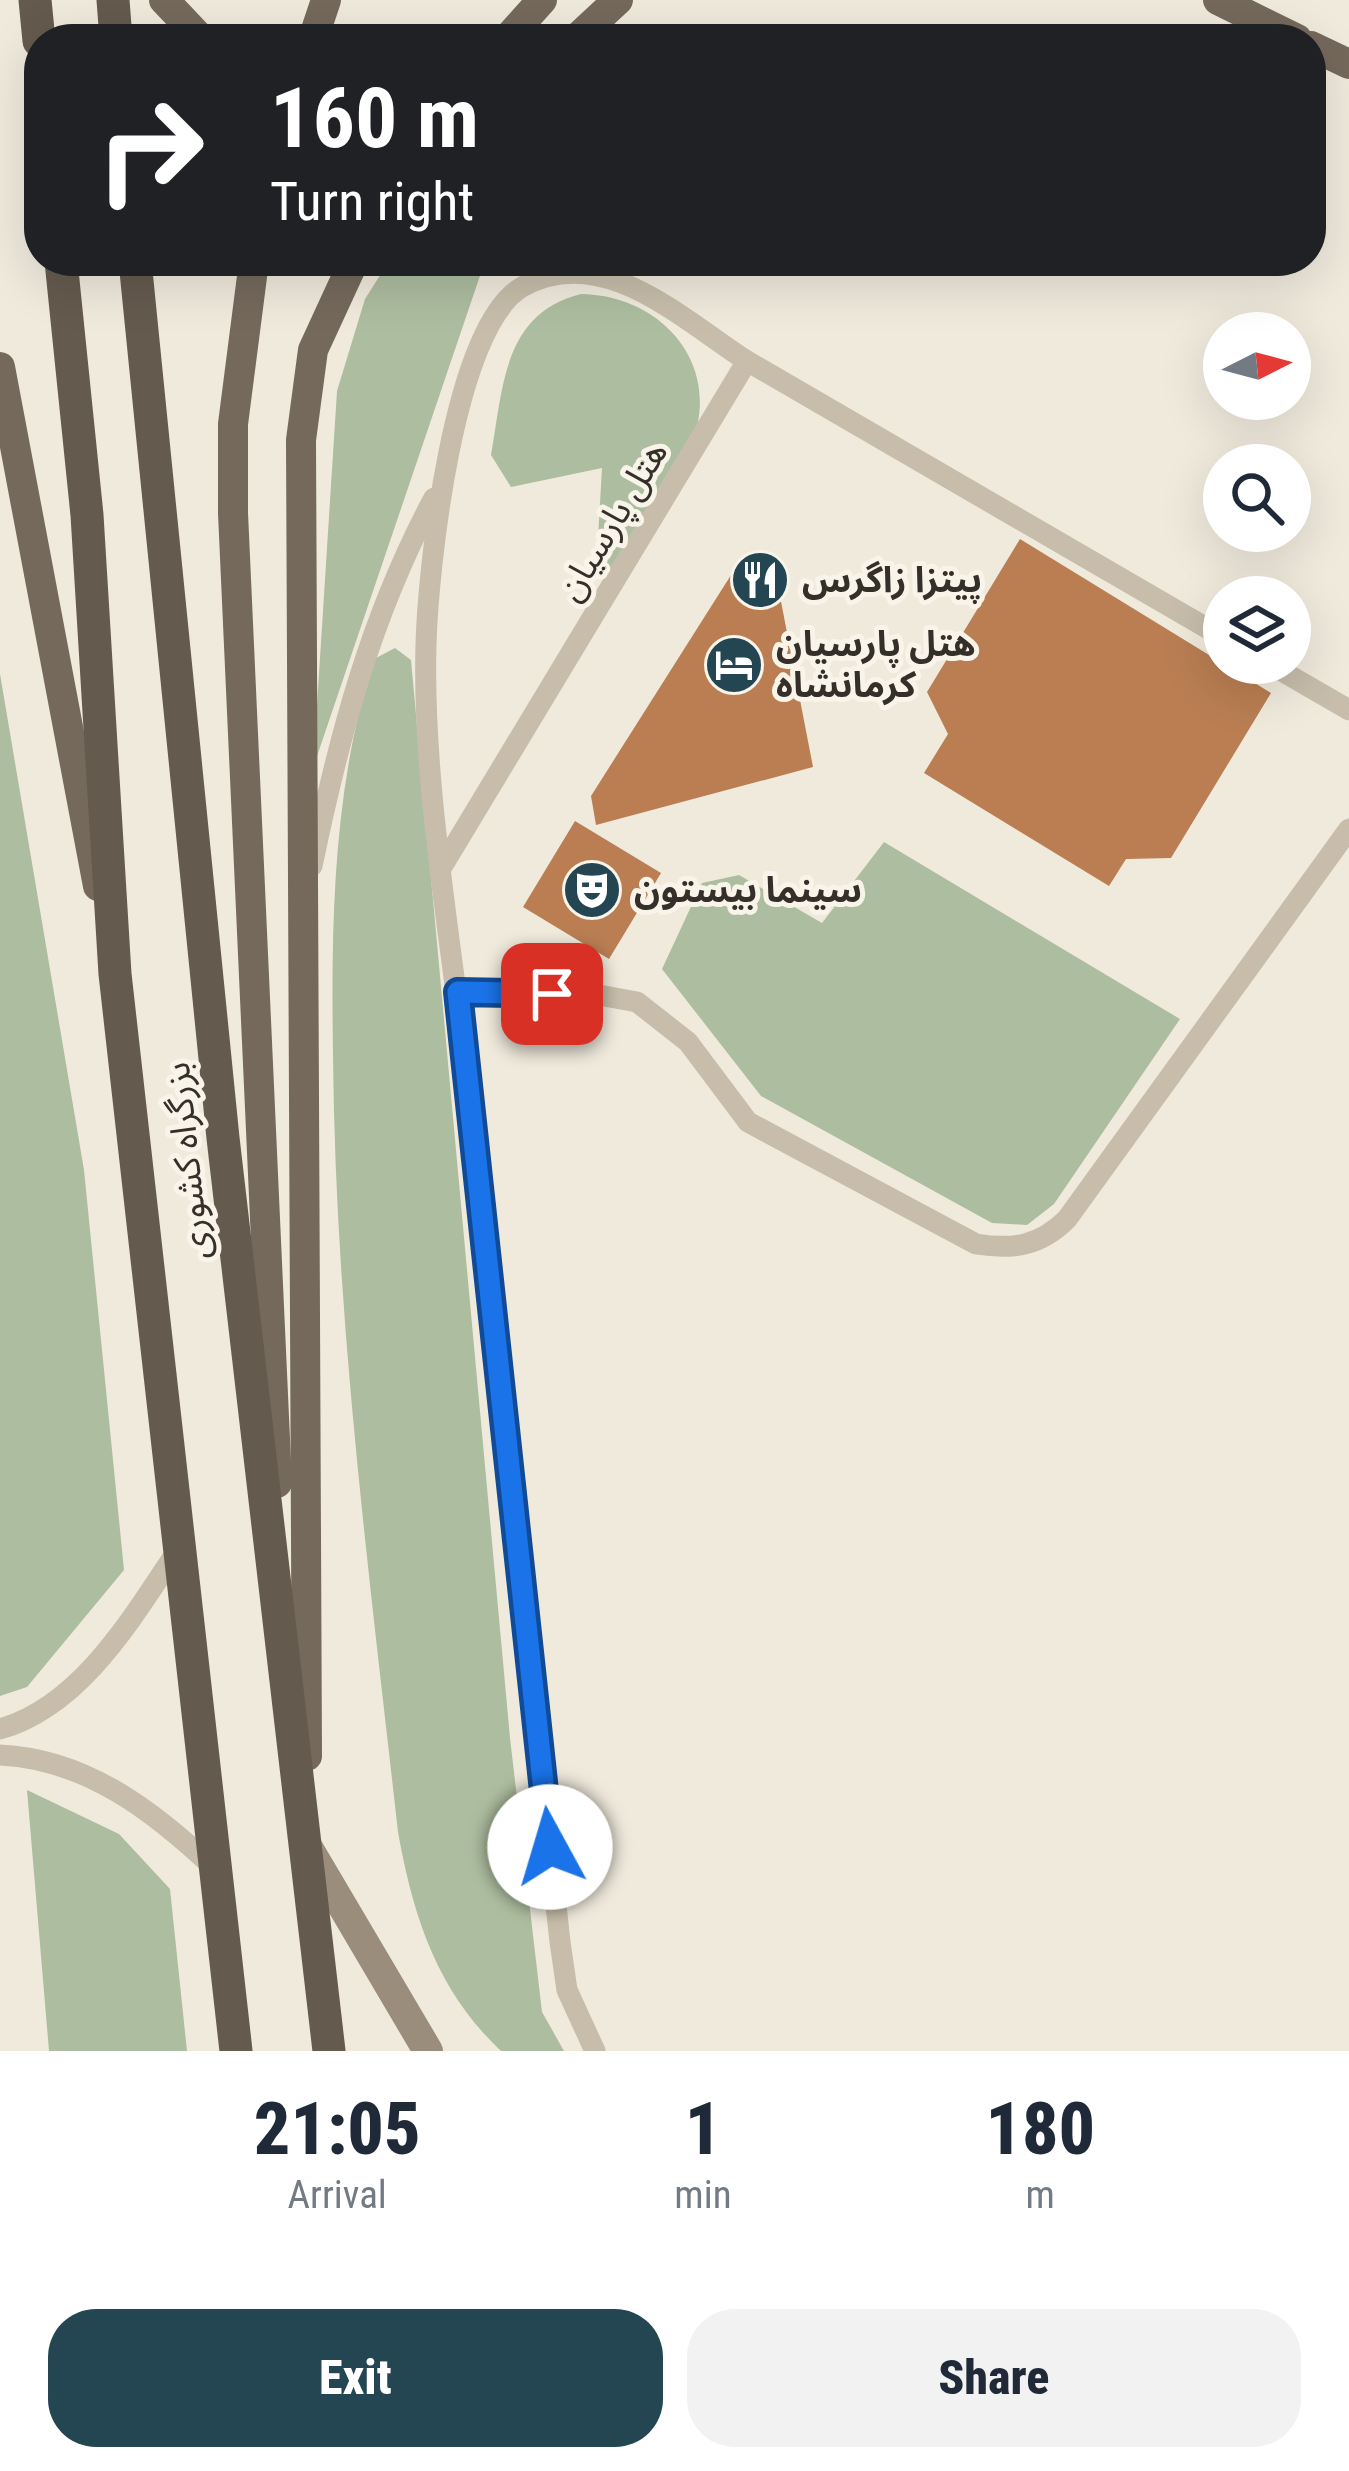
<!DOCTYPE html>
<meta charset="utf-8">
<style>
:root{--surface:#fff;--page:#f2f2f3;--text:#1f2937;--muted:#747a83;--accent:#234652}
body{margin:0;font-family:"Roboto Condensed","Noto Sans Arabic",sans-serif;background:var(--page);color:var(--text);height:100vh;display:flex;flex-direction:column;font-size:45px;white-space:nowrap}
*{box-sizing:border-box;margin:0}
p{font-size:39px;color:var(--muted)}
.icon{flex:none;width:66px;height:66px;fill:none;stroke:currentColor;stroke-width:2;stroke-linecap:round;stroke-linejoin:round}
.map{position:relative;height:2051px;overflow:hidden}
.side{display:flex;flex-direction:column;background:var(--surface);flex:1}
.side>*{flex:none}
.guide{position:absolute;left:24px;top:24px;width:1302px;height:252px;border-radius:48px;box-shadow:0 12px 48px #0002;background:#202124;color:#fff;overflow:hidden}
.needle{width:78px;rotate:84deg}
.controls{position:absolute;left:1203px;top:312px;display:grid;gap:24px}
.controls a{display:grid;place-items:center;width:108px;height:108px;border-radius:50%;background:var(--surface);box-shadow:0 12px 48px #0002;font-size:60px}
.pin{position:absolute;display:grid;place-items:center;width:102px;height:102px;color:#fff;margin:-51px;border-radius:24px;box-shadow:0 6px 18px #0006}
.me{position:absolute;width:132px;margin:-66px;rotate:354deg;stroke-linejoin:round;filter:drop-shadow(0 0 9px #0008)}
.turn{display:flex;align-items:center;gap:42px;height:252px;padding:0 48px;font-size:54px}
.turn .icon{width:156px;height:156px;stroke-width:2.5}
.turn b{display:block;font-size:84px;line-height:102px}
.eta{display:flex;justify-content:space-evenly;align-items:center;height:204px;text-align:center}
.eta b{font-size:72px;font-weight:800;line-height:84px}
.primary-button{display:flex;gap:24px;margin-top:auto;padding:24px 48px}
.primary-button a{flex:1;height:138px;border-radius:48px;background:var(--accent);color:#fff;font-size:48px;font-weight:800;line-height:138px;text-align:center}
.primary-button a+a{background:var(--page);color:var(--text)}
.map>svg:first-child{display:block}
.green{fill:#adbd9f}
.building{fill:#ba7e52}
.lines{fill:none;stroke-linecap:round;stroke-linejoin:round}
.service{stroke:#c7bdaa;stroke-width:21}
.secondary{stroke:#9a8d7c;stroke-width:30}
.primary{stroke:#75695c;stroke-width:30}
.trunk{stroke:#655a4e;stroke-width:33}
.route-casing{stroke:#114b97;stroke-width:30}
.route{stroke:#1a73e8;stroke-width:21}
.labels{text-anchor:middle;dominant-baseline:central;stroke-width:10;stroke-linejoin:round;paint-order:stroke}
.street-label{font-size:36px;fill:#352f29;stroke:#f8f4e9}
.poi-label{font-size:36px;font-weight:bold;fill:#352f29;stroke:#f8f4e9;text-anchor:start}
</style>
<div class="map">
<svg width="1349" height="2051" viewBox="0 0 1349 2051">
<rect width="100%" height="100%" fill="#f0eadd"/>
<g class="green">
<path d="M389,261h96l-172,507 24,-377 28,-92z"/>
<path d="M581,294c73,1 133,59 116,133l-87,148 -14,-1 6,-106 -91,19 -20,-32c12,-67 12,-142 90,-161z"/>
<path d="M395,648l16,12 99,1078 32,274 22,39h-63c-64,-60 -88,-135 -103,-219 -29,-259 -63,-518 -65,-778 -2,-133 0,-268 41,-395z"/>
<path d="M0,674l84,496 40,400 -97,117 -27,9z"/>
<path d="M884,842l296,177 -126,185 -27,21 -35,-2 -231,-127 -99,-127 40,-86 37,-8 83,48z"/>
<path d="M27,1790l92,44 51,55 17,162h-138z"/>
</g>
<g class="building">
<path d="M1020,539l251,154 -100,165 -45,1 -17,27 -185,-113 24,-39 -21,-42z"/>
<path d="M772,555l41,212 -217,58 -5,-29 147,-232z"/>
<path d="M575,821l86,52 -52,86 -86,-52z"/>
</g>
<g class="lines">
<g class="service">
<path d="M747,361l477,277"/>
<path d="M1268,663l81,47"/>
<path d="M443,865l304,-504c-64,-41 -145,-120 -225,-74 -69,40 -94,282 -96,358 -4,143 27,303 42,446 31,283 61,567 92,851l7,48 28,61"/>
<path d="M312,866c27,-130 59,-251 122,-368"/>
<path d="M457,992l142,3 38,7 51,40 60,80 228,122c37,6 64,2 91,-25l282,-390"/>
<path d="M0,1729c81,-23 132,-111 177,-178"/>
<path d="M0,1755c87,4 155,57 216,115"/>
</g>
<path class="secondary" d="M307,1846l121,205"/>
<g class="primary">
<path d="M164,0l37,39"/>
<path d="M1218,0l79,39"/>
<path d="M313,39l13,-39"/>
<path d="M507,39l35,-39"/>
<path d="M576,39l42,-39"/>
<path d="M1311,46l38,18"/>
<path d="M254,261l-21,163v89l44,970"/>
<path d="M0,367l98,519"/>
<path d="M307,1756l-6,-1316 12,-90 41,-89"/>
</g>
<g class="trunk">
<path d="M35,0l4,41"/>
<path d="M113,0l3,39"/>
<path d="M61,261l26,254 28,459 121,1077"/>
<path d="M135,261l88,877 106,913"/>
</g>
</g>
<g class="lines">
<defs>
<path id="route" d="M550,1847l-92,-855 94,2"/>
</defs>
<use href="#route" class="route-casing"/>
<use href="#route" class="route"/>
</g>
<defs>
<symbol id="restaurant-disc" viewBox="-11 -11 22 22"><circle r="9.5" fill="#234652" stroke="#f8f4e9"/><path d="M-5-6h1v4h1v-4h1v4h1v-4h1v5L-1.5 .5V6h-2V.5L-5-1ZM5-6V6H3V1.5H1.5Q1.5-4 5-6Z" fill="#fff"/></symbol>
<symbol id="hotel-disc" viewBox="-11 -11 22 22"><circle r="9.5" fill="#234652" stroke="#f8f4e9"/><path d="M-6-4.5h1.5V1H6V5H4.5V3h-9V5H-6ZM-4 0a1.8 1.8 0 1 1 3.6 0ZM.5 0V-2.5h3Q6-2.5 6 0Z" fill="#fff"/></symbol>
<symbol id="theatre-disc" viewBox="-11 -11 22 22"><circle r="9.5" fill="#234652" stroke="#f8f4e9"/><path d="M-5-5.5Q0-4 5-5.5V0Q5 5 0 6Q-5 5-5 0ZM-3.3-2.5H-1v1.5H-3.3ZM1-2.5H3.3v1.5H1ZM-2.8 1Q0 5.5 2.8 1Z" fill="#fff"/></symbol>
</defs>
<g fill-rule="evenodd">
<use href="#restaurant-disc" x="727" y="547" width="66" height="66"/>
<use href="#hotel-disc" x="701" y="632" width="66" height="66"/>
<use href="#theatre-disc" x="559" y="857" width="66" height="66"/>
</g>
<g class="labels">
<g class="street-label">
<text transform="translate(612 521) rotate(-59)">هتل پارسیان</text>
<text transform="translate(187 1161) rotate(-96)">بزرگراه کشوری</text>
</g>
<g class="poi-label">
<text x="802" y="580">پیتزا زاگرس</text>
<text x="776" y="644">هتل پارسیان<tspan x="776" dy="41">کرمانشاه</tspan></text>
<text x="634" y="890">سینما بیستون</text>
</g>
</g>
</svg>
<div class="controls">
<a><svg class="needle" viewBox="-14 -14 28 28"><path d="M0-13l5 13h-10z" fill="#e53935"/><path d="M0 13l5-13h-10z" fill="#747a83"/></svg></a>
<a><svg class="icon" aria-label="search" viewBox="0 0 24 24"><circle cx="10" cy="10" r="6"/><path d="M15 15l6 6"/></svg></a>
<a><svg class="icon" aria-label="layers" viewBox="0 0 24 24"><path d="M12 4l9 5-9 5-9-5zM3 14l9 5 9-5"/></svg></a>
</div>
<div class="pin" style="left:552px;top:994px;background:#d93025"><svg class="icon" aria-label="arrive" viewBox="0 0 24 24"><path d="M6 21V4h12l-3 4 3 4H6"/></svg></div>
<svg class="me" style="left:550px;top:1847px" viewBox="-20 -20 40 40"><circle r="19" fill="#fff"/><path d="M0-13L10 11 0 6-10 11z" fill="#1a73e8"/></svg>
<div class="guide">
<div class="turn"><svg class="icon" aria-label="right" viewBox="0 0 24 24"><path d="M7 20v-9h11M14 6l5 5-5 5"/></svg><div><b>160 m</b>Turn right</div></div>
</div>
</div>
<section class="side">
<div class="eta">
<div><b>21:05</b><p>Arrival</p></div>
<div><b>1</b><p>min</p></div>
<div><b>180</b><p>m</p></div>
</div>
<div class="primary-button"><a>Exit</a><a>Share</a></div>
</section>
